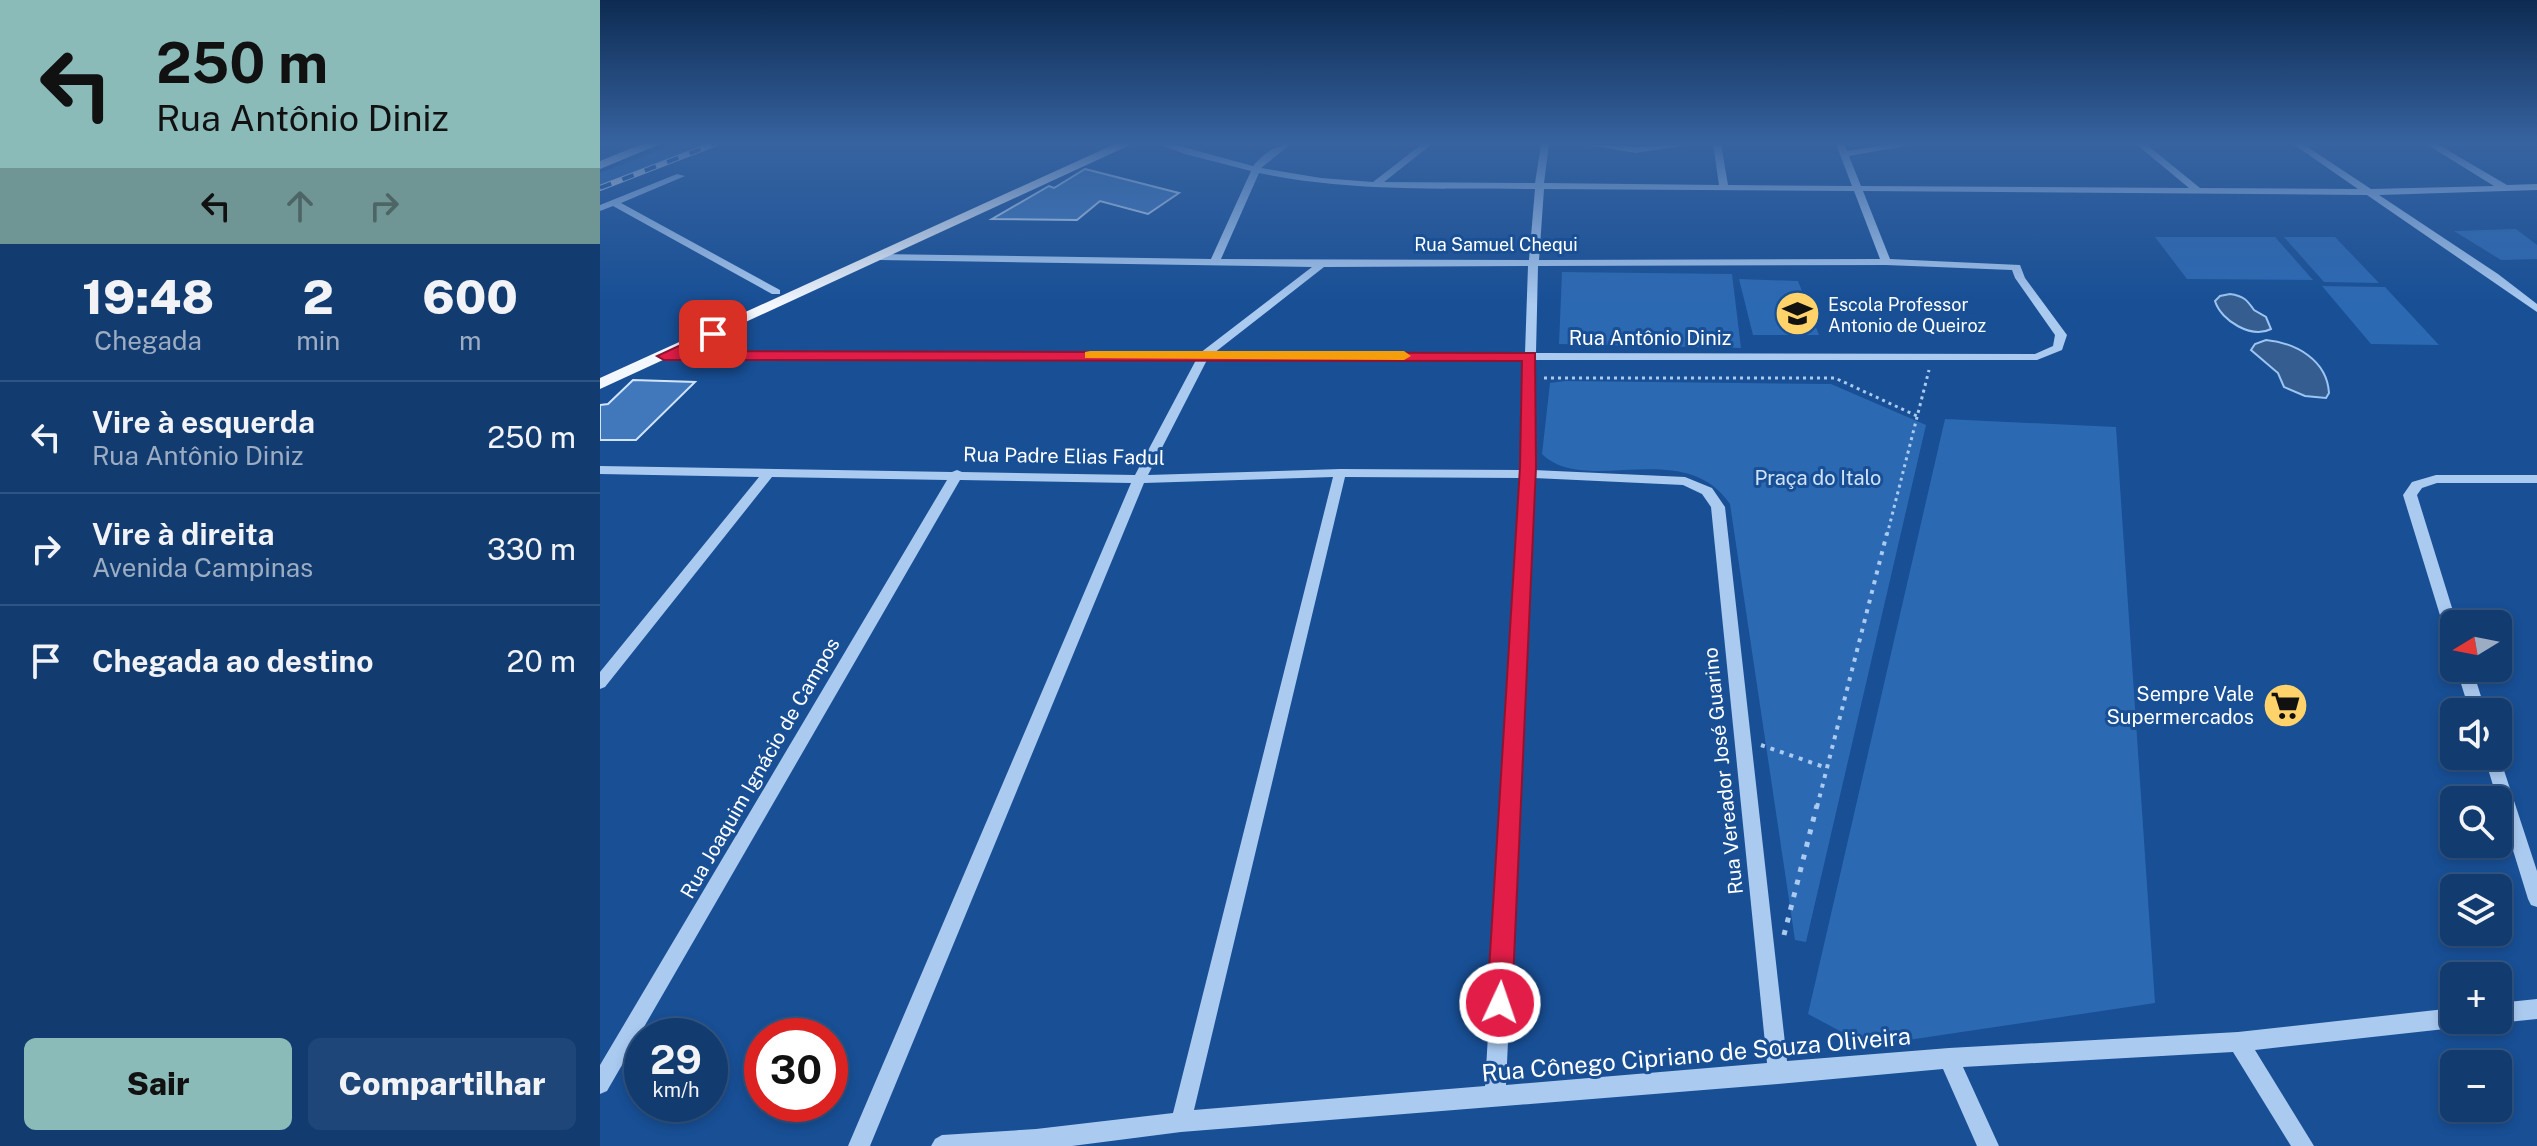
<!DOCTYPE html>
<html lang="pt">
<meta charset="utf-8">
<style>
:root{--surface:#123b70;--page:#1f4678;--text:#f1f3f6;--muted:#9cadc3;--line:#315583;--accent:#8bbbb9}
body{margin:0;font-family:"Public Sans",sans-serif;background:var(--page);color:var(--text);height:100vh;display:flex;flex-direction:column;font-size:30px;white-space:nowrap}
*{box-sizing:border-box;margin:0}
p{font-size:26px;color:var(--muted)}
.icon{flex:none;width:44px;height:44px;fill:none;stroke:currentColor;stroke-width:2;stroke-linecap:round;stroke-linejoin:round}
.map{position:relative;flex:1;overflow:hidden}
.details{display:flex;flex-direction:column;background:var(--surface);width:600px}
.details>*{flex:none}
.top-card{background:#8bbbb9;color:#111;overflow:hidden}
.needle{width:52px;rotate:260deg}
.fabs{position:absolute;left:1840px;top:610px;display:grid;gap:16px}
.fabs a{display:grid;place-items:center;width:72px;height:72px;border-radius:12px;background:var(--surface);box-shadow:0 4px 12px #0003,0 0 0 2px var(--line);font-size:40px}
.speed{position:absolute;left:24px;top:1018px;display:flex;gap:16px;font-size:40px;font-weight:700;text-align:center}
.speed>*{display:grid;place-content:center;width:104px;height:104px;border-radius:50%;background:var(--surface);box-shadow:0 4px 12px #0003,0 0 0 2px var(--line);line-height:1}
.speed small{font-size:20px;font-weight:400}
.speed .limit{border:12px solid #d22;background:#fff;color:#111}
.pin{position:absolute;display:grid;place-items:center;width:68px;height:68px;color:#fff;margin:-34px;border-radius:16px;box-shadow:0 4px 12px #0006}
.me{position:absolute;width:88px;margin:-44px;rotate:3deg;stroke-linejoin:round;filter:drop-shadow(0 0 6px #0008)}
.turn{display:flex;align-items:center;gap:28px;height:168px;padding:0 24px;font-size:36px}
.turn .icon{width:104px;height:104px;stroke-width:2.5}
.turn b{display:block;font-size:56px;line-height:68px}
.lanes{display:flex;align-items:center;height:76px;padding:0 24px;background:#0003;justify-content:center;gap:40px;direction:ltr}
.lanes .off{opacity:.35}
.eta{display:flex;justify-content:space-evenly;align-items:center;height:136px;text-align:center}
.eta b{font-size:48px;font-weight:800;line-height:56px}
.action{display:flex;gap:16px;margin-top:auto;padding:16px 24px}
.action a{flex:1;height:92px;border-radius:12px;background:var(--accent);color:#111;font-size:32px;font-weight:800;line-height:92px;text-align:center}
.action a+a{background:var(--page);color:var(--text)}
ul{padding:0;list-style:none}
li{display:flex;align-items:center;gap:24px;height:112px;padding:0 24px;border-top:2px solid var(--line)}
li div{flex:1}
li b{display:block;font-size:30px}
li em{font-style:normal}
main{display:flex;flex:1;min-height:0}
.map>svg:first-child{display:block}
.green{fill:#2c69b3}
.water{fill:#355d8f;stroke:#9cc5f3;stroke-width:2}
.building{fill:#4178bc;stroke:#d1e4fb;stroke-width:2}
.lines{fill:none;stroke-linecap:round;stroke-linejoin:round}
.path-far2{stroke:#aacaf0;stroke-width:3;stroke-dasharray:3 4;stroke-linecap:butt}
.path-far1{stroke:#aacaf0;stroke-width:4;stroke-dasharray:4 6;stroke-linecap:butt}
.path{stroke:#aacaf0;stroke-width:5;stroke-dasharray:5 8;stroke-linecap:butt}
.minor{fill:#aacaf0;fill-rule:evenodd}
.major{fill:#f3f8ff;fill-rule:evenodd}
.rail-casing{stroke:#fff;stroke-width:6}
.rail{stroke:#184f95;stroke-width:4;stroke-dasharray:12;stroke-linecap:butt}
.route{fill:#e11d48;stroke:#92132f;stroke-width:2}
.slow{fill:#f59e0b}
.labels{text-anchor:middle;dominant-baseline:central;stroke-width:6;stroke-linejoin:round;paint-order:stroke}
.far-street-label{font-size:18px;fill:#fff;stroke:#184f95}
.far-poi-label{font-size:18px;fill:#fff;stroke:#184f95;text-anchor:start}
.street-label{font-size:20px;fill:#fff;stroke:#184f95}
.park-label{font-size:20px;fill:#d1e4fb;stroke:#184f95}
.poi-label{font-size:20px;fill:#fff;stroke:#184f95;text-anchor:end}
.near-street-label{font-size:24px;fill:#fff;stroke:#184f95}
</style>
<main>
<section class="details">
<div class="top-card">
<div class="turn"><svg class="icon" aria-label="left" viewBox="0 0 24 24"><path d="M17 20v-9H6M10 6l-5 5 5 5"/></svg><div><b>250 m</b>Rua Antônio Diniz</div></div>
<div class="lanes"><svg class="icon" aria-label="left" viewBox="0 0 24 24"><path d="M17 20v-9H6M10 6l-5 5 5 5"/></svg><svg class="icon off" aria-label="ahead" viewBox="0 0 24 24"><path d="M12 20V5M6 11l6-6 6 6"/></svg><svg class="icon off" aria-label="right" viewBox="0 0 24 24"><path d="M7 20v-9h11M14 6l5 5-5 5"/></svg></div>
</div>
<div class="eta">
<div><b>19:48</b><p>Chegada</p></div>
<div><b>2</b><p>min</p></div>
<div><b>600</b><p>m</p></div>
</div>
<ul>
<li><svg class="icon" aria-label="left" viewBox="0 0 24 24"><path d="M17 20v-9H6M10 6l-5 5 5 5"/></svg><div><b>Vire à esquerda</b><p>Rua Antônio Diniz</p></div><em>250 m</em></li>
<li><svg class="icon" aria-label="right" viewBox="0 0 24 24"><path d="M7 20v-9h11M14 6l5 5-5 5"/></svg><div><b>Vire à direita</b><p>Avenida Campinas</p></div><em>330 m</em></li>
<li><svg class="icon" aria-label="arrive" viewBox="0 0 24 24"><path d="M6 21V4h12l-3 4 3 4H6"/></svg><div><b>Chegada ao destino</b></div><em>20 m</em></li>
</ul>
<div class="action"><a>Sair</a><a>Compartilhar</a></div>
</section>
<div class="map">
<svg width="1937" height="1146" viewBox="0 0 1937 1146">
<rect width="100%" height="100%" fill="#184f95"/>
<g class="green">
<path d="M74,144h36l-110,43v-14z"/>
<path d="M1916,229l21,16v14l-36,1 -47,-29z"/>
<path d="M1555,237h120l38,43 -126,-1z"/>
<path d="M1684,237h51l44,46 -55,-1z"/>
<path d="M962,272l170,2 9,74 -182,-4z"/>
<path d="M1139,279l59,2 21,54h-66z"/>
<path d="M1722,286l63,1 54,58 -68,-1z"/>
<path d="M965,381l266,3 95,41 -120,517 -11,-2 -65,-436c-47,-68 -144,-7 -188,-50l8,-71z"/>
<path d="M1345,419l171,8 39,576 -287,43 -60,-32z"/>
</g>
<g class="water">
<path d="M1630,294c14,2 17,6 24,16l12,7 5,12c-19,10 -50,-8 -56,-28l5,-5z"/>
<path d="M1666,340c30,3 61,20 63,53l-3,5 -21,-2 -21,-9 -6,-14 -27,-23 4,-6z"/>
</g>
<g class="building">
<path d="M485,169l94,24 -31,21 -48,-13 -23,19 -85,-1 57,-33 5,2z"/>
<path d="M33,380l62,2 -59,58h-36v-35l8,-1z"/>
</g>
<g class="lines">
<g class="path-far2">
<path d="M944,378h291l82,38"/>
<path d="M1287,535l42,-165"/>
</g>
<g class="path-far1">
<path d="M1161,745l66,23"/>
<path d="M1217,807l70,-274"/>
</g>
<path class="path" d="M1184,935l33,-130"/>
<g class="minor">
<path d="M558,144h14l81,22c9,-11 23,-22 38,-22l-30,24 60,10 52,4 49,-38h10l-48,38 151,1 6,-39h8l-5,39 175,2 -6,-41h8l7,41 124,1 -16,-42h8l3,7 45,-7h24l-67,12 12,30 328,2 -53,-44h10l54,44 158,1 -65,-45h10l68,45 123,-3 -68,-42h11l70,41 30,-1v6l-158,5 119,79 39,30v8l-170,-117 -504,-4 27,68 130,6 5,13 42,57 -5,15 -25,10h-501l-2,110 151,7 27,11 13,19 62,554 162,-13 289,-16 216,-24v12h9l-2,5 -7,3 -199,22 59,96h-23l-58,-94 -270,15 36,79h-22l-34,-77 -165,15 -597,48 -109,14h-141l4,-7 7,-4 94,-6 137,-16 160,-636 -189,6 -274,663h-22l283,-663 -171,-3 -353,611 -7,3v-29l347,-585 -175,-3 -167,210 -5,2v-17l159,-195 -159,-3v-8l352,6 5,-2 5,2 173,3 61,-115 -532,-1 -6,-3 6,-3h536l112,-86 -432,-7 -5,-3 5,-3 331,5 40,-88 -66,-17zM659,173c90,19 183,15 276,16l-6,71 -308,-1zM944,189l310,2 26,68 -341,1zM1286,265l126,5 3,8 40,57 -2,11 -18,8 -499,-1 2,-87zM928,266l-3,87h-311l110,-86zM607,360h318l-3,110 -182,-1 -192,6zM745,477l176,1 -36,608 -291,24zM934,478l149,7 19,9 9,13 56,556 -261,22z"/>
<path d="M981,144l55,3 58,-3 -58,9z"/>
<path d="M77,174l8,2 -64,27 159,87v4h-8l-159,-88 -13,5v-6z"/>
<path d="M1836,475h101v8h-100l-15,5 -5,7 40,129h-3v20l-5,-2 -2,-4 -44,-143 9,-13z"/>
<path d="M1856,668h16l14,44h-16z"/>
<path d="M1898,752l39,119v36l-6,-2 -3,-6 -44,-143h14z"/>
<path d="M1937,999v20l-39,4 -7,-3h7v-17z"/>
</g>
<g class="major">
<path d="M42,144h18l-60,25v-8z"/>
<path d="M515,144h17l-532,245v-11z"/>
</g>
<defs>
<path id="rail" d="M0,188l114,-44"/>
</defs>
<use href="#rail" class="rail-casing"/>
<use href="#rail" class="rail"/>
</g>
<linearGradient id="sky" x2="0" y2="1"><stop stop-color="#0d2b52"/><stop offset="0.47" stop-color="#3763a0"/><stop offset="1" stop-color="#3763a0" stop-opacity="0"/></linearGradient>
<rect width="1937" height="305" fill="url(#sky)"/>
<path class="route" d="M113,330l5,1v6l-32,14 849,2 1,114 -24,536 -3,9 -9,4 -9,-4 -4,-9 33,-536 2,-106 -858,-1 -7,-4z"/>
<path class="slow" d="M490,351h314l7,5 -7,4 -319,-2v-6z"/>
<defs>
<symbol id="school-disc" viewBox="-11 -11 22 22"><circle r="9.5" fill="#ffd369" stroke="#184f95"/><path d="M0-5L7-2L0 1L-7-2ZM-4 1L0 2.5L4 1V4Q0 6-4 4Z" fill="#111"/></symbol>
<symbol id="supermarket-disc" viewBox="-11 -11 22 22"><circle r="9.5" fill="#ffd369" stroke="#184f95"/><path d="M-6-5.5h2.5l.6 2H6L4.5 2H-2.5L-4.4-4H-6ZM-1.5 3.2a1.3 1.3 0 1 0 .1 0ZM3 3.2a1.3 1.3 0 1 0 .1 0Z" fill="#111"/></symbol>
</defs>
<g fill-rule="evenodd">
<use href="#school-disc" x="1172" y="288" width="51" height="51"/>
<use href="#supermarket-disc" x="1660" y="680" width="51" height="51"/>
</g>
<g class="labels">
<g class="far-street-label">
<text x="896" y="244">Rua Samuel Chequi</text>
</g>
<g class="far-poi-label">
<text x="1228" y="304">Escola Professor<tspan x="1228" dy="21">Antonio de Queiroz</tspan></text>
</g>
<g class="street-label">
<text x="1050" y="338">Rua Antônio Diniz</text>
<text transform="translate(464 456) rotate(1)">Rua Padre Elias Fadul</text>
<text transform="translate(160 768) rotate(-60)">Rua Joaquim Ignácio de Campos</text>
<text transform="translate(1123 771) rotate(-96)">Rua Vereador José Guarino</text>
</g>
<g class="park-label">
<text x="1218" y="478">Praça do Italo</text>
</g>
<g class="poi-label">
<text x="1654" y="694">Sempre Vale<tspan x="1654" dy="23">Supermercados</tspan></text>
</g>
<g class="near-street-label">
<text transform="translate(1096 1054) rotate(-5)">Rua Cônego Cipriano de Souza Oliveira</text>
</g>
</g>
</svg>
<div class="fabs">
<a><svg class="needle" viewBox="-14 -14 28 28"><path d="M0-13l5 13h-10z" fill="#e53935"/><path d="M0 13l5-13h-10z" fill="#9cadc3"/></svg></a>
<a><svg class="icon" aria-label="sound" viewBox="0 0 24 24"><path d="M4 9h4l5-4v14l-5-4H4zM17 9q2 3 0 6"/></svg></a>
<a><svg class="icon" aria-label="search" viewBox="0 0 24 24"><circle cx="10" cy="10" r="6"/><path d="M15 15l6 6"/></svg></a>
<a><svg class="icon" aria-label="layers" viewBox="0 0 24 24"><path d="M12 4l9 5-9 5-9-5zM3 14l9 5 9-5"/></svg></a>
<a>+</a>
<a>−</a>
</div>
<div class="speed"><div>29<small>km/h</small></div><div class="limit">30</div></div>
<div class="pin" style="left:113px;top:334px;background:#d93025"><svg class="icon" aria-label="arrive" viewBox="0 0 24 24"><path d="M6 21V4h12l-3 4 3 4H6"/></svg></div>
<svg class="me" style="left:900px;top:1003px" viewBox="-20 -20 40 40"><circle r="17" fill="#e11d48" stroke="#fff" stroke-width="3"/><path d="M0-11L8 9 0 5-8 9z" fill="#fff"/></svg>
</div>
</main>
